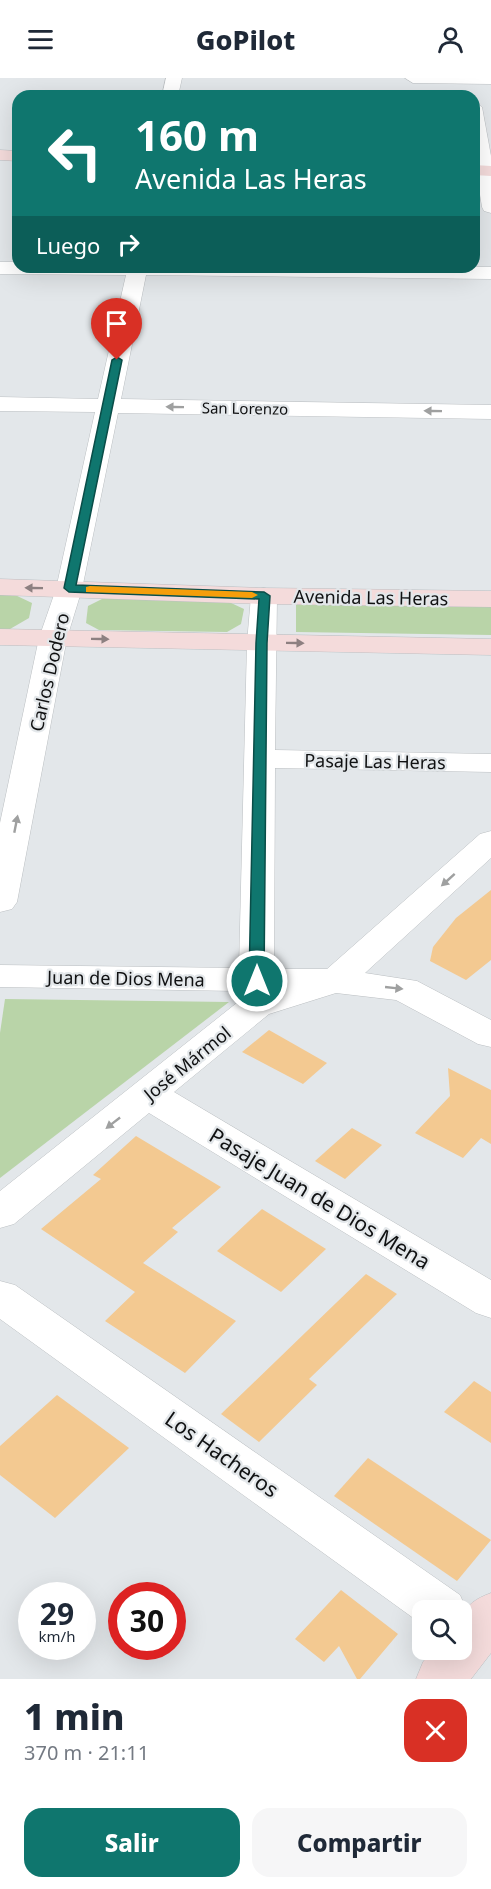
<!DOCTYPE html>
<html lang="es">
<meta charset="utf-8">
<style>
:root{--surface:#fff;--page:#f6f6f7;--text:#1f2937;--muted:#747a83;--accent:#0f766e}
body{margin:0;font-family:"Noto Sans",sans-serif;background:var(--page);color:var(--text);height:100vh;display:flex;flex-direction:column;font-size:22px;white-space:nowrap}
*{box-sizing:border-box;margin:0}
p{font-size:20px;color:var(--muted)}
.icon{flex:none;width:33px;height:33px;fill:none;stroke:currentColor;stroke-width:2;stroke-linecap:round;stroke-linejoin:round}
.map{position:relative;height:1601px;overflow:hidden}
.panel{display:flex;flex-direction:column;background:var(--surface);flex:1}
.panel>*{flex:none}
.guide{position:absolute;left:12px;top:12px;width:468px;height:183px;border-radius:18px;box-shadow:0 6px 24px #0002;background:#0f766e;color:#fff;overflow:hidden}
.buttons{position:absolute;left:412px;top:1522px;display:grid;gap:12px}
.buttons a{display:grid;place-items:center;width:60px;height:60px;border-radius:12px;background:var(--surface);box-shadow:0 6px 24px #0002;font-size:30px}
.speed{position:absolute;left:18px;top:1504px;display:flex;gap:12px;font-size:30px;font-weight:700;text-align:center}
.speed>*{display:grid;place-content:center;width:78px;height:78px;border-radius:50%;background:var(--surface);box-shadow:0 6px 24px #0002;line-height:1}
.speed small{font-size:15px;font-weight:400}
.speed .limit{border:9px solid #d22;background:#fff;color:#111}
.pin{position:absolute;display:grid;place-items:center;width:51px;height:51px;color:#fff;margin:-62px -26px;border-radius:50% 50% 50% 0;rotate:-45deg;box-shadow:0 0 6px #0007}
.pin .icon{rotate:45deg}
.me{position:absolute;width:66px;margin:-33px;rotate:0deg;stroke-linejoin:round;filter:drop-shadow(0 0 4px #0008)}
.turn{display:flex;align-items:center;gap:21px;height:126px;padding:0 24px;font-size:27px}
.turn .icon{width:78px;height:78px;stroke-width:2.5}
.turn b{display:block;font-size:42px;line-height:51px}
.then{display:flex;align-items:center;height:57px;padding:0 24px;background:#0003;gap:12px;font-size:22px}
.round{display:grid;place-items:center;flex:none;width:63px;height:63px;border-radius:18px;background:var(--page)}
.overview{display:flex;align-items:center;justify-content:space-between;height:102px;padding:0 24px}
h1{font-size:36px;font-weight:800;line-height:45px}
.button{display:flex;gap:12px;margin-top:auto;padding:12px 24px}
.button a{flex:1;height:69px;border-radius:18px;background:var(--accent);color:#fff;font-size:24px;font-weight:800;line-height:69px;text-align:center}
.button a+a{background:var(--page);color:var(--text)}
header{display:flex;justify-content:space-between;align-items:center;height:78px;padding:0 24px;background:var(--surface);font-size:27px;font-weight:800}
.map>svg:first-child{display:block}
.green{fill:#b9d4a8}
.building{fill:#f3c991}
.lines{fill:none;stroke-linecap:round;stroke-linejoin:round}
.minor-casing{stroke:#bbbfc2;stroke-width:1}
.secondary-casing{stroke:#bbbfc2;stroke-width:1}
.minor{fill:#fff;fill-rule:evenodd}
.secondary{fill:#f4dbdb;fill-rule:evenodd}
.oneway{fill:#9fa0a0}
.oneway2{fill:#8d8081}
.route{fill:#0f766e;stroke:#0a4d48;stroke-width:1.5}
.slow{fill:#f59e0b}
.labels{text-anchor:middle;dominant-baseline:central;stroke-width:4.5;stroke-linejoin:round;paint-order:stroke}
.far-street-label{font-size:15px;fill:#101112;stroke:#e3e7ea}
.street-label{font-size:18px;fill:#101112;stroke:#e3e7ea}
.near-street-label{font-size:21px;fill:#101112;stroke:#e3e7ea}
</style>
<header><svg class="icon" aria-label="menu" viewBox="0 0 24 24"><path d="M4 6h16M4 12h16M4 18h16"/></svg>GoPilot<svg class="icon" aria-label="person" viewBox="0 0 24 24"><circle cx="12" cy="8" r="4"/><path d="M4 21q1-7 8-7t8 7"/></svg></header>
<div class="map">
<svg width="491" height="1601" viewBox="0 0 491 1601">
<rect width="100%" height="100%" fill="#e3e7ea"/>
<g class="green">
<path d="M0,516h13l19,9 -3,15 -19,11h-10z"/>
<path d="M104,520l125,4 15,7 -3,15 -14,8 -128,-2 -13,-7 2,-17z"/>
<path d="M296,524l195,3v30l-195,-3z"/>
<path d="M5,921l224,3 -229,176v-145z"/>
</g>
<g class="building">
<path d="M491,812v70l-25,20 -36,-19 3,-14 23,-29z"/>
<path d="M269,952l58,33 -24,21 -61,-32z"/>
<path d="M448,990l43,22v54l-10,-6 -18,20 -48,-25 35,-37z"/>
<path d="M352,1050l30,17 -37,34 -30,-18z"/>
<path d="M136,1058l85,51 -49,41 6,4 -35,31 93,58 -51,52 -80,-52 30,-29 -94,-63 60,-50 -8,-4z"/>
<path d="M262,1131l64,40 -45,43 -64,-41z"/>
<path d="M366,1196l31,20 -88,85 8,6 -58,57 -38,-28z"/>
<path d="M474,1303l17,11v51l-47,-31z"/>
<path d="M57,1317l72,53 -74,70 -55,-43v-29z"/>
<path d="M368,1380l123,82 -34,41 -123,-85z"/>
<path d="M341,1512l57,44 -38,45h-3l-18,-33 -15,16 -29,-23z"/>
</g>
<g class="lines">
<defs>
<g id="minor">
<path d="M166,0h16l-4,18h-16z"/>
<path d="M405,0h86v6l-78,-1z"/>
<path d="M474,24l8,5 9,49v57l-7,-2 -2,-4 -8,-49z"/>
<path d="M0,184h18v5h473v12l-345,-4 -25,124 370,6v14l-373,-6 -36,176 -15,49 -50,264 -5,7 -12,3v-89l39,-185 17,-49 39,-177 -95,-1v-14l98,2 28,-124 -126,-1z"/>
<path d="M264,510l10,2 3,6 -2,154 216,4v18l-216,-4 -1,201h53l153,-135 11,-3v27l-126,115 52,8 74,39v27l-13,-3 -82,-44 -60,-7 -67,21 -95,78 317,188v38l-15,-5 -327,-200 -135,111 -14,4v-37l238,-189v-11l-238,-4v-22l239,3 8,-325 4,-47 3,-6z"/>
<path d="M0,1203l15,4 445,310 7,16 -5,12v-12h-39v14l-423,-306z"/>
</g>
<g id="secondary">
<path d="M0,72l18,1v10l-18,-1z"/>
<path d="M474,87l17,1v10l-17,-1z"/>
<path d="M0,501l264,9 227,3v16l-227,-3 -264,-9z"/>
<path d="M0,551l491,10v16l-491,-10z"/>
<path d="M491,1515v60l-20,26h-55l7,-17 10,-12h29c0,-32 -4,-45 29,-57z"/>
</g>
</defs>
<use href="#minor" class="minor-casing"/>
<use href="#secondary" class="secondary-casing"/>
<use href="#minor" class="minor"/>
<use href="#secondary" class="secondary"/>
</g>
<defs><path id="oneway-solid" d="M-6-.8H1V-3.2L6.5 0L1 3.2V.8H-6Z" transform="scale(1.5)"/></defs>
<g class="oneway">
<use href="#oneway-solid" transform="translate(175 329) rotate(-179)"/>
<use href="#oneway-solid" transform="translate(433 333) rotate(-179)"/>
<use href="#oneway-solid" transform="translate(16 746) rotate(-79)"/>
<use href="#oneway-solid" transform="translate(448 802) rotate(138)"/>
<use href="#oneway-solid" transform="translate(394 910) rotate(6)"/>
<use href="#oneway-solid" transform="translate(113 1045) rotate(142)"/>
</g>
<g class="oneway2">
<use href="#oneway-solid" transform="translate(34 510) rotate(-179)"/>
<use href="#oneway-solid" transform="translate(100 561) rotate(1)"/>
<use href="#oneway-solid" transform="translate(295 565) rotate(1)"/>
</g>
<path class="route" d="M117,279l5,3 -46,225 188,7 6,4 -3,47 -3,338 -7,5 -8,-5 7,-338 3,-44 -190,-7 -5,-4 48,-228z"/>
<path class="slow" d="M90,508l162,6 6,3 -6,3 -166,-6v-5z"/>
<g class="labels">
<g class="far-street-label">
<text transform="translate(245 330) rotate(1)">San Lorenzo</text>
</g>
<g class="street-label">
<text transform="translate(371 519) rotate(1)">Avenida Las Heras</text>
<text transform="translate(49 594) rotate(-77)">Carlos Dodero</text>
<text transform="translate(375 683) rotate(1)">Pasaje Las Heras</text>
<text transform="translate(126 900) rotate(1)">Juan de Dios Mena</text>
<text transform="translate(187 985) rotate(-39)">José Mármol</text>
</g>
<g class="near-street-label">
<text transform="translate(320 1120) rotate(31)">Pasaje Juan de Dios Mena</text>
<text transform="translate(222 1376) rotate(35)">Los Hacheros</text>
</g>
</g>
</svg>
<div class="buttons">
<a><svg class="icon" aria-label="search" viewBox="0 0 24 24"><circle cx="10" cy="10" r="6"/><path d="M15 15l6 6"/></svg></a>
</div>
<div class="speed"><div>29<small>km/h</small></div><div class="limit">30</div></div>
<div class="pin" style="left:117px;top:282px;background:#d93025"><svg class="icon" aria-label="arrive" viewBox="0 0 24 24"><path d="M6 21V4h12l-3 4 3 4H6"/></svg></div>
<svg class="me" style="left:257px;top:903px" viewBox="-20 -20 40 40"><circle r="17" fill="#0f766e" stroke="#fff" stroke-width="3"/><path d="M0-11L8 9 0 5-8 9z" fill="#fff"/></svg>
<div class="guide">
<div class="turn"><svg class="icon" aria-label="left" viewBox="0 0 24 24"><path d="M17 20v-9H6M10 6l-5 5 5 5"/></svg><div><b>160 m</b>Avenida Las Heras</div></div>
<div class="then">Luego<svg class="icon" aria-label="right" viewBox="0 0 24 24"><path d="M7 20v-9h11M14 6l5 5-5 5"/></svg></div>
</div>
</div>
<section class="panel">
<div class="overview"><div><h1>1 min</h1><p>370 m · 21:11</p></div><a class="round" style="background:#d93025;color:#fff"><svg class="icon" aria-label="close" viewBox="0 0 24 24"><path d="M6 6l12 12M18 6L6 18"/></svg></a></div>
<div class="button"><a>Salir</a><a>Compartir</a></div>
</section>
